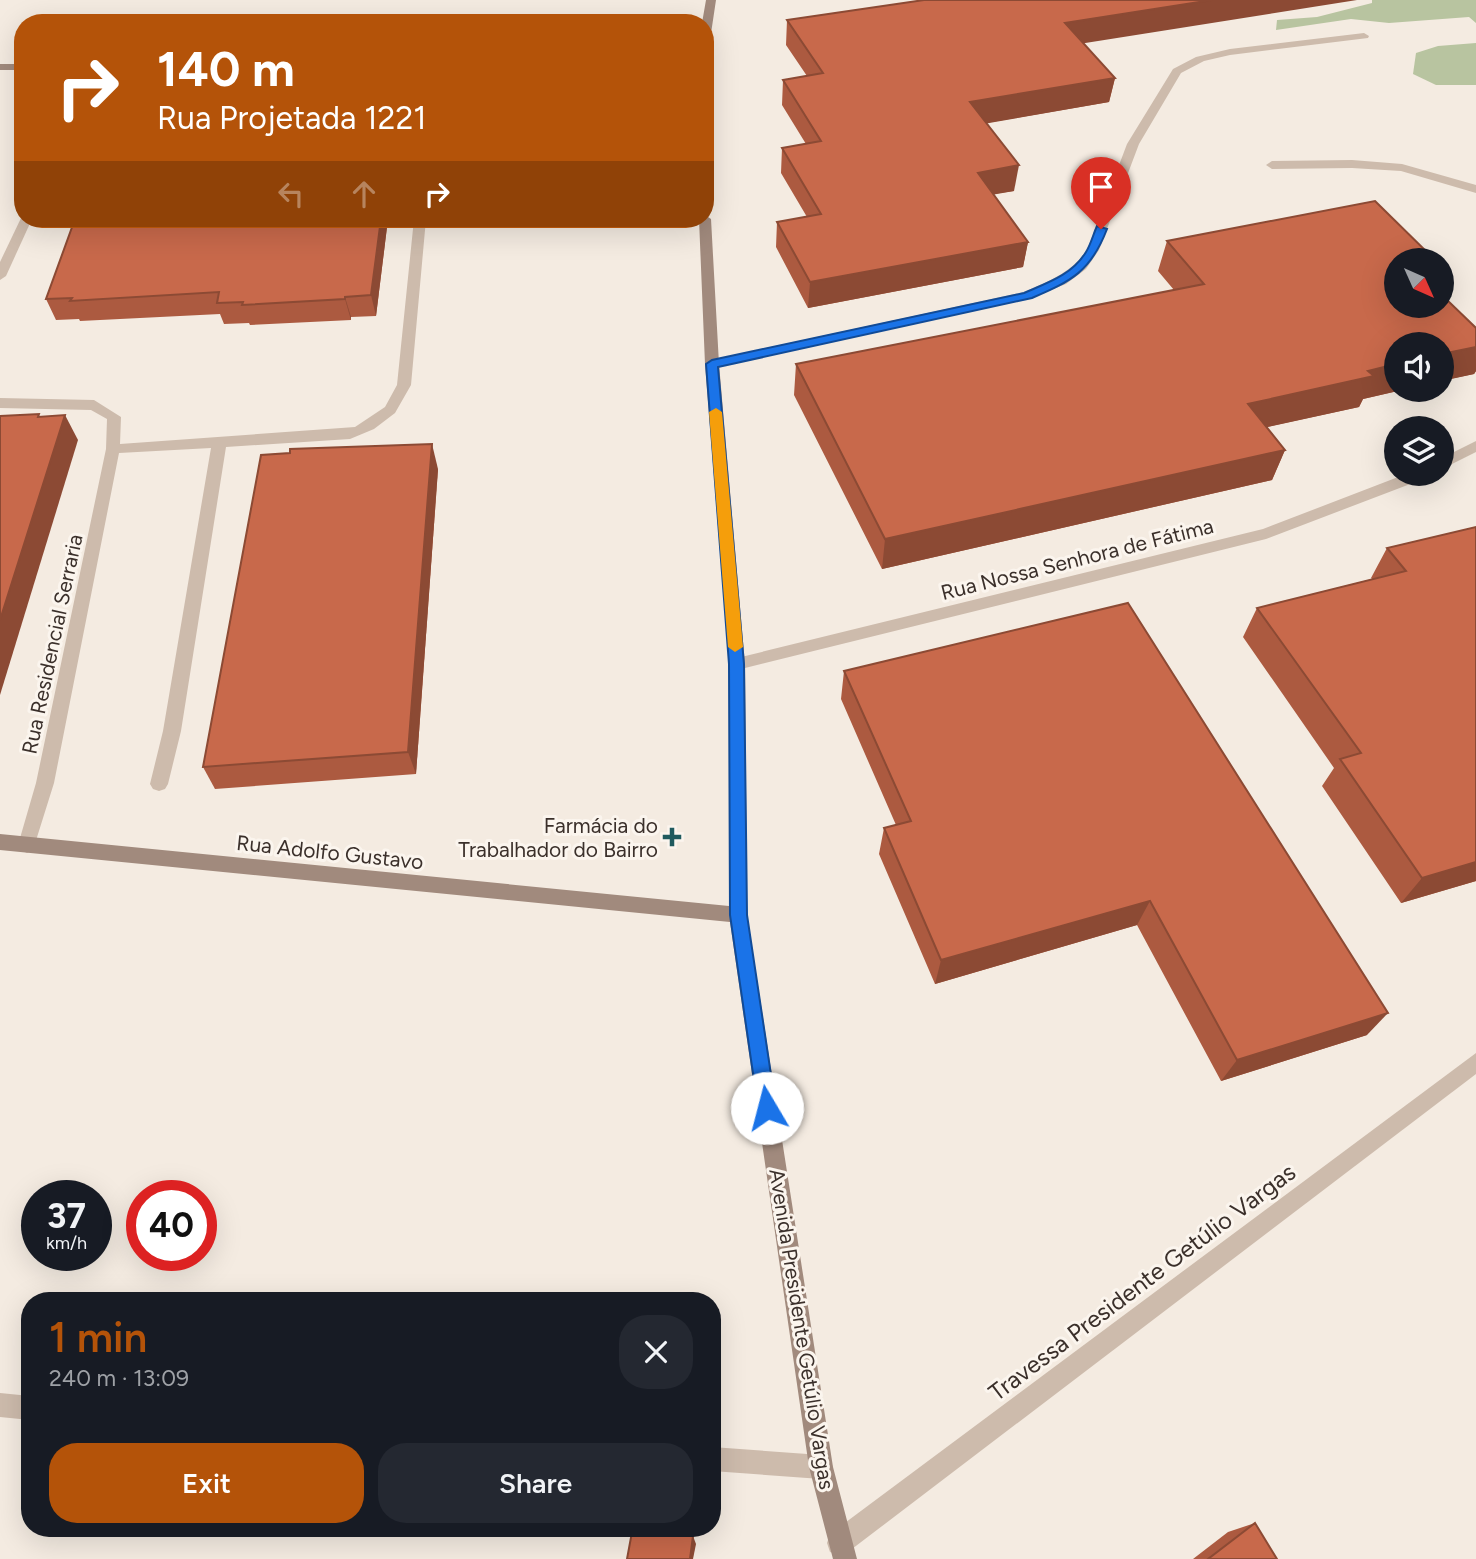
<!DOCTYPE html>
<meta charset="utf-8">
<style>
:root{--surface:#171b24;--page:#242831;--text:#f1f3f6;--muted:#9ea1a6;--accent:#b45309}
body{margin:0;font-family:Figtree,sans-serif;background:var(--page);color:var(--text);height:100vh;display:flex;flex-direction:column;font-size:26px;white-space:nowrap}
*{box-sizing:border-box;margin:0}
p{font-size:23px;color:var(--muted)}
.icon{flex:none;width:38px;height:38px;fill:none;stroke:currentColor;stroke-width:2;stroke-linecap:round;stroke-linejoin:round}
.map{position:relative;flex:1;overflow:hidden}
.details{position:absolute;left:21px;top:1292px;width:700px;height:245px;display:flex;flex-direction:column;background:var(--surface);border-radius:28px;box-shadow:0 7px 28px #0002}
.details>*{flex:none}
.hud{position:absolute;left:14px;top:14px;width:700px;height:214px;border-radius:28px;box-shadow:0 7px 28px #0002;background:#b45309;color:#fff;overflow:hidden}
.needle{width:46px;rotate:135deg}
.fabs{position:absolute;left:1384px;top:248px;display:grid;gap:14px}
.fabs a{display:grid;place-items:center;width:70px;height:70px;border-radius:50%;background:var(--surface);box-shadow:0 7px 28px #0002;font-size:35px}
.speed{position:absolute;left:21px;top:1180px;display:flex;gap:14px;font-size:35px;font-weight:700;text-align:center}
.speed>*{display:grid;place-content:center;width:91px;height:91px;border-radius:50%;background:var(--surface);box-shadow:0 7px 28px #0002;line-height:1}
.speed small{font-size:18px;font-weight:400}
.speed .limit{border:10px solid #d22;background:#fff;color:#111}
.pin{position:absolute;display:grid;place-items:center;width:60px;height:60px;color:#fff;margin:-72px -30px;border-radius:50% 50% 50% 0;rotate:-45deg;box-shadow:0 0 7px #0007}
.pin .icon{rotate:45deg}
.me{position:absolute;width:77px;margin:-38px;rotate:352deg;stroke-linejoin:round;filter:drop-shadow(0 0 5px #0008)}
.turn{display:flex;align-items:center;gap:24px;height:147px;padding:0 28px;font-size:32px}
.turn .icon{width:91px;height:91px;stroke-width:2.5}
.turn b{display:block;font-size:49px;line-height:60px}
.lanes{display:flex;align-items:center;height:66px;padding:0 28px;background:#0003;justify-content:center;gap:35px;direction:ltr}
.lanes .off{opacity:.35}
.round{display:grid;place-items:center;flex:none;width:74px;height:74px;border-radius:28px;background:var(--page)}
.head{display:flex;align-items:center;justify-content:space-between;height:119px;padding:0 28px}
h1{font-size:42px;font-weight:600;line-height:52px;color:var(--accent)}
.cta{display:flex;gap:14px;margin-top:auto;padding:14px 28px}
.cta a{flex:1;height:80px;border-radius:28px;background:var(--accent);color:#fff;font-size:28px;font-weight:600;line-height:80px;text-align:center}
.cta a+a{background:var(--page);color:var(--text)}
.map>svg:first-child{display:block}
.green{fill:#b8c4a0}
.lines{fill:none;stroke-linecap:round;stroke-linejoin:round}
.lane{fill:#cdbbac;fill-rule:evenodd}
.street{fill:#cdbbac;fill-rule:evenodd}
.secondary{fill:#a18a7d;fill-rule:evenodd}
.wall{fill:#ac5a40}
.shaded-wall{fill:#8c4a34}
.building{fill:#c8694b;stroke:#8c4a34;stroke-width:2}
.route{fill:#1a73e8;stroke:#114b97;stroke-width:2}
.slow{fill:#f59e0b}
.poi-dot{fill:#1f5a5e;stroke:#fbf5ee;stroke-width:2.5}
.labels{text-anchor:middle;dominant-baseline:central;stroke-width:6;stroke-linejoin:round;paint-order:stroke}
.street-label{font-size:21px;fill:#3b302b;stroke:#fbf5ee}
.poi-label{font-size:21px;fill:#3b302b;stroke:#fbf5ee;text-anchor:end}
.near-street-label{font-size:24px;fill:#3b302b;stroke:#fbf5ee}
</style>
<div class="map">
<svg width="1476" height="1559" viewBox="0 0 1476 1559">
<rect width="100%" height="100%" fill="#f4ebe1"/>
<g class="green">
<path d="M1372,0h104v23l-7,-6 -80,6 -38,-4 -75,11 1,-10 40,-3 55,-14z"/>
<path d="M1476,43v42h-40l-23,-11 3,-21 22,-7z"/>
</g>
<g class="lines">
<g class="lane">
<path d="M1364,33l5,3 -1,2 -138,17 -26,6 -23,12 -42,71 -40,106 -13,19 -20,15 -38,15 -316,69 -7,-4 7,-4 312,-68c25,-11 47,-19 63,-42l40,-106 46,-75 23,-12 34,-8z"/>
<path d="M1352,160l50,4 74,21v8l-75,-22 -49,-3 -80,1 -6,-4 6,-4z"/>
<path d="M22,216l10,3 -26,57 -6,4v-18z"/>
<path d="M414,219h12l-15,166 -16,28 -21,16 -24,10 -124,8 -45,284 -13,53 -3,5 -6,2 -6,-2 -3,-5 13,-53 48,-283 -92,5 -65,330 -21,67 -6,3 -6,-3 -3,-5 18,-62 70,-334 1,-30 -16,-9 -91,-2v-10l94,2 27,17 -1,27 235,-17 30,-20 12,-22z"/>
</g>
<g class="street">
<path d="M1476,441v11l-34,17v-11z"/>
<path d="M1406,474h22l-2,4 -160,61 -529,131 -8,-6 8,-6 526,-129z"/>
<path d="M1476,1053v21l-628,478 -9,3 -9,-3 -3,-9 3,-9z"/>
<path d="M0,1393l30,3v24l-30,-3z"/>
<path d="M712,1447l109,8 8,4 4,8 -4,8 -8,4 -109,-8z"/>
</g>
<g class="secondary">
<path d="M706,0h10l-6,40 -5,3v-20h-3z"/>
<rect x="0" y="64" width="23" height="6"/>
<path d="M705,215l6,4 8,145 26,300 2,251 86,552 24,92h-24l-24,-92 -79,-545 -730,-72v-16l729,72v-242l-24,-300 -6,-145h6z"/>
</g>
</g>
<g class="wall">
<path d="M787,20l297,24 31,34 -6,24 -123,21 28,68 -21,3 35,48 -5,25 -215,41 -32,-61 1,-25 30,-5 -26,-44 1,-25 24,-4 -24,-39 1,-25 24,-4 -21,-31z"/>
<path d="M388,219l-12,97 -25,1v3l-101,5 -1,-2 -25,1 -4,-10 -140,7 -1,-2 -23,1 -10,-21z"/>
<path d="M1167,241l266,17 -1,3h-36l80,68v42l-2,3 -78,16h6l-39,9 -4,8 -92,20 18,23 -13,30 -390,89 -88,-174 2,-31 378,-74 -16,-19z"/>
<path d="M438,469l-22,305 -201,15 -12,-22z"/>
<path d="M1476,527v354l-75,22 -79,-117 12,-18 -91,-131 14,-29 115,-29 -1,-1 16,-30z"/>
<path d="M844,671l523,364 -146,46 -84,-156 -202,59 -56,-130 5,-26 12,-3 -55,-126z"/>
<path d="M1255,1523l22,36h-84l35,-27z"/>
</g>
<g class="shaded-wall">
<path d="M1212,0h145l-297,47 5,-24z"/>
<path d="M1115,78l-6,24 -143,25 4,-25z"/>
<path d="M1019,165l-5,26 -40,7 4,-25z"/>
<path d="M381,219h7l-12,97 -5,-21z"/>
<path d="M1028,242l-5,25 -215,41 2,-26z"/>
<path d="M345,297l6,20v3l-6,-21z"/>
<path d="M1476,347v24l-2,3 -32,7v-27z"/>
<path d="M1396,364v26h6l-39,9 -4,8 -123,27 12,-30 120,-33z"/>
<path d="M65,415l13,25 -78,255v-75z"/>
<path d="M432,444l6,25 -22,305 -8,-22z"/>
<path d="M1285,450l-13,30 -390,89 3,-30z"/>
<path d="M1476,862v19l-75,22 21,-25z"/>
<path d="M1150,901l-13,24 -202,59 6,-24z"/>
<path d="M1388,1013l-21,22 -146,46 16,-21z"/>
<path d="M693,1536l3,8 -3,15h-3z"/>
</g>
<g class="building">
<path d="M924,0h288l-147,23 50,55 -145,24 49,63 -41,8 50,69 -218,40 -33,-60 44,-8 -39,-66 39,-7 -38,-61 40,-7 -36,-53z"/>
<path d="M1375,201l58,57 -15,3h-22v45h46v-11l34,33v19l-34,7v-9h-46v19l-28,7 6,5 -126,28 37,46 -400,89 -89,-175 408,-80 -37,-43z"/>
<path d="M75,219h306l-10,76 -26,2v2l-103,6 1,-3 -26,1 2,-11 -149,9 2,-3 -26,1z"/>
<path d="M39,414l-1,3 27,-2 -65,205v-204z"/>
<path d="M432,444l-24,308 -205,15 58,-312 29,-2v-4z"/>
<path d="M1476,527v335l-54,16 -82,-119 21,-6 -104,-145 149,-37 -19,-23z"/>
<path d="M1128,603l260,410 -151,47 -87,-159 -209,59 -57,-132 27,-7 -67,-150z"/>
<path d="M1255,1523l22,36h-69z"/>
<path d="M632,1532l61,4 -3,23h-63z"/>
</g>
<path class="route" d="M1097,226l10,3c-16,42 -35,52 -75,69l-314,69 26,297 3,251 29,193 -2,7 -7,2 -7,-2 -2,-7 -28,-193 -1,-251 -23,-300 6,-4 312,-67c23,-10 48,-18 62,-41 5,-8 7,-17 11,-26z"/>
<path class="slow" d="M716,408l6,4 21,235 -8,5 -7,-5 -19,-235z"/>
<path class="poi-dot" d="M668.5 826.5h7v7h7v7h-7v7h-7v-7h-7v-7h7z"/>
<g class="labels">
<g class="street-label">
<text transform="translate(1077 559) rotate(-14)">Rua Nossa Senhora de Fátima</text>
<text transform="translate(52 644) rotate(-78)">Rua Residencial Serraria</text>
<text transform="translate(330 852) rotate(6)">Rua Adolfo Gustavo</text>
<text transform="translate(802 1329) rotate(81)">Avenida Presidente Getúlio Vargas</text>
</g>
<g class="poi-label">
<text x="658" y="825">Farmácia do<tspan x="658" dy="24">Trabalhador do Bairro</tspan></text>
</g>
<g class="near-street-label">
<text transform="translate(1142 1282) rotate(-37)">Travessa Presidente Getúlio Vargas</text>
</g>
</g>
</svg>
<div class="fabs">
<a><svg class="needle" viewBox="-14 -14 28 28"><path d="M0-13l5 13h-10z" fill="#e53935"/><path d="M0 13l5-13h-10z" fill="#9ea1a6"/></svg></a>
<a><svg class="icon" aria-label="sound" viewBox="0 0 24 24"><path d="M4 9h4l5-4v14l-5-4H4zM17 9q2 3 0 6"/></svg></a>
<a><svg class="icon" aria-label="layers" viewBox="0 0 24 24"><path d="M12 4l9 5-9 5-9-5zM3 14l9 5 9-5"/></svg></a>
</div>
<div class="speed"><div>37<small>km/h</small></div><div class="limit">40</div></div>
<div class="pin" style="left:1101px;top:229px;background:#d93025"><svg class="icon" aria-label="arrive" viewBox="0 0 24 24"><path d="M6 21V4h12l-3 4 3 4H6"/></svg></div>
<svg class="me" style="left:767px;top:1108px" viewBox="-20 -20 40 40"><circle r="19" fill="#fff"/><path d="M0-13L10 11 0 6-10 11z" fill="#1a73e8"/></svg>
<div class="hud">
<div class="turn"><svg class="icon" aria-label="right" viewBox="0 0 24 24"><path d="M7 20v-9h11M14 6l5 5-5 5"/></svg><div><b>140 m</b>Rua Projetada 1221</div></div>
<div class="lanes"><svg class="icon off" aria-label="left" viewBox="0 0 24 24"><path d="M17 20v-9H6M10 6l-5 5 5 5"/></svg><svg class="icon off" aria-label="ahead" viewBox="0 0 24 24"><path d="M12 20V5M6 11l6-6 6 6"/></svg><svg class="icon" aria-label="right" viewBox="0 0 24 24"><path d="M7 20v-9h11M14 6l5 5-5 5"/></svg></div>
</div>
<section class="details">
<div class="head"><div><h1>1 min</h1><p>240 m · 13:09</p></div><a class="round"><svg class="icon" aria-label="close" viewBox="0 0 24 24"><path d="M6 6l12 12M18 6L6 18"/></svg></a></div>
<div class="cta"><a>Exit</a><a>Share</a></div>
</section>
</div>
